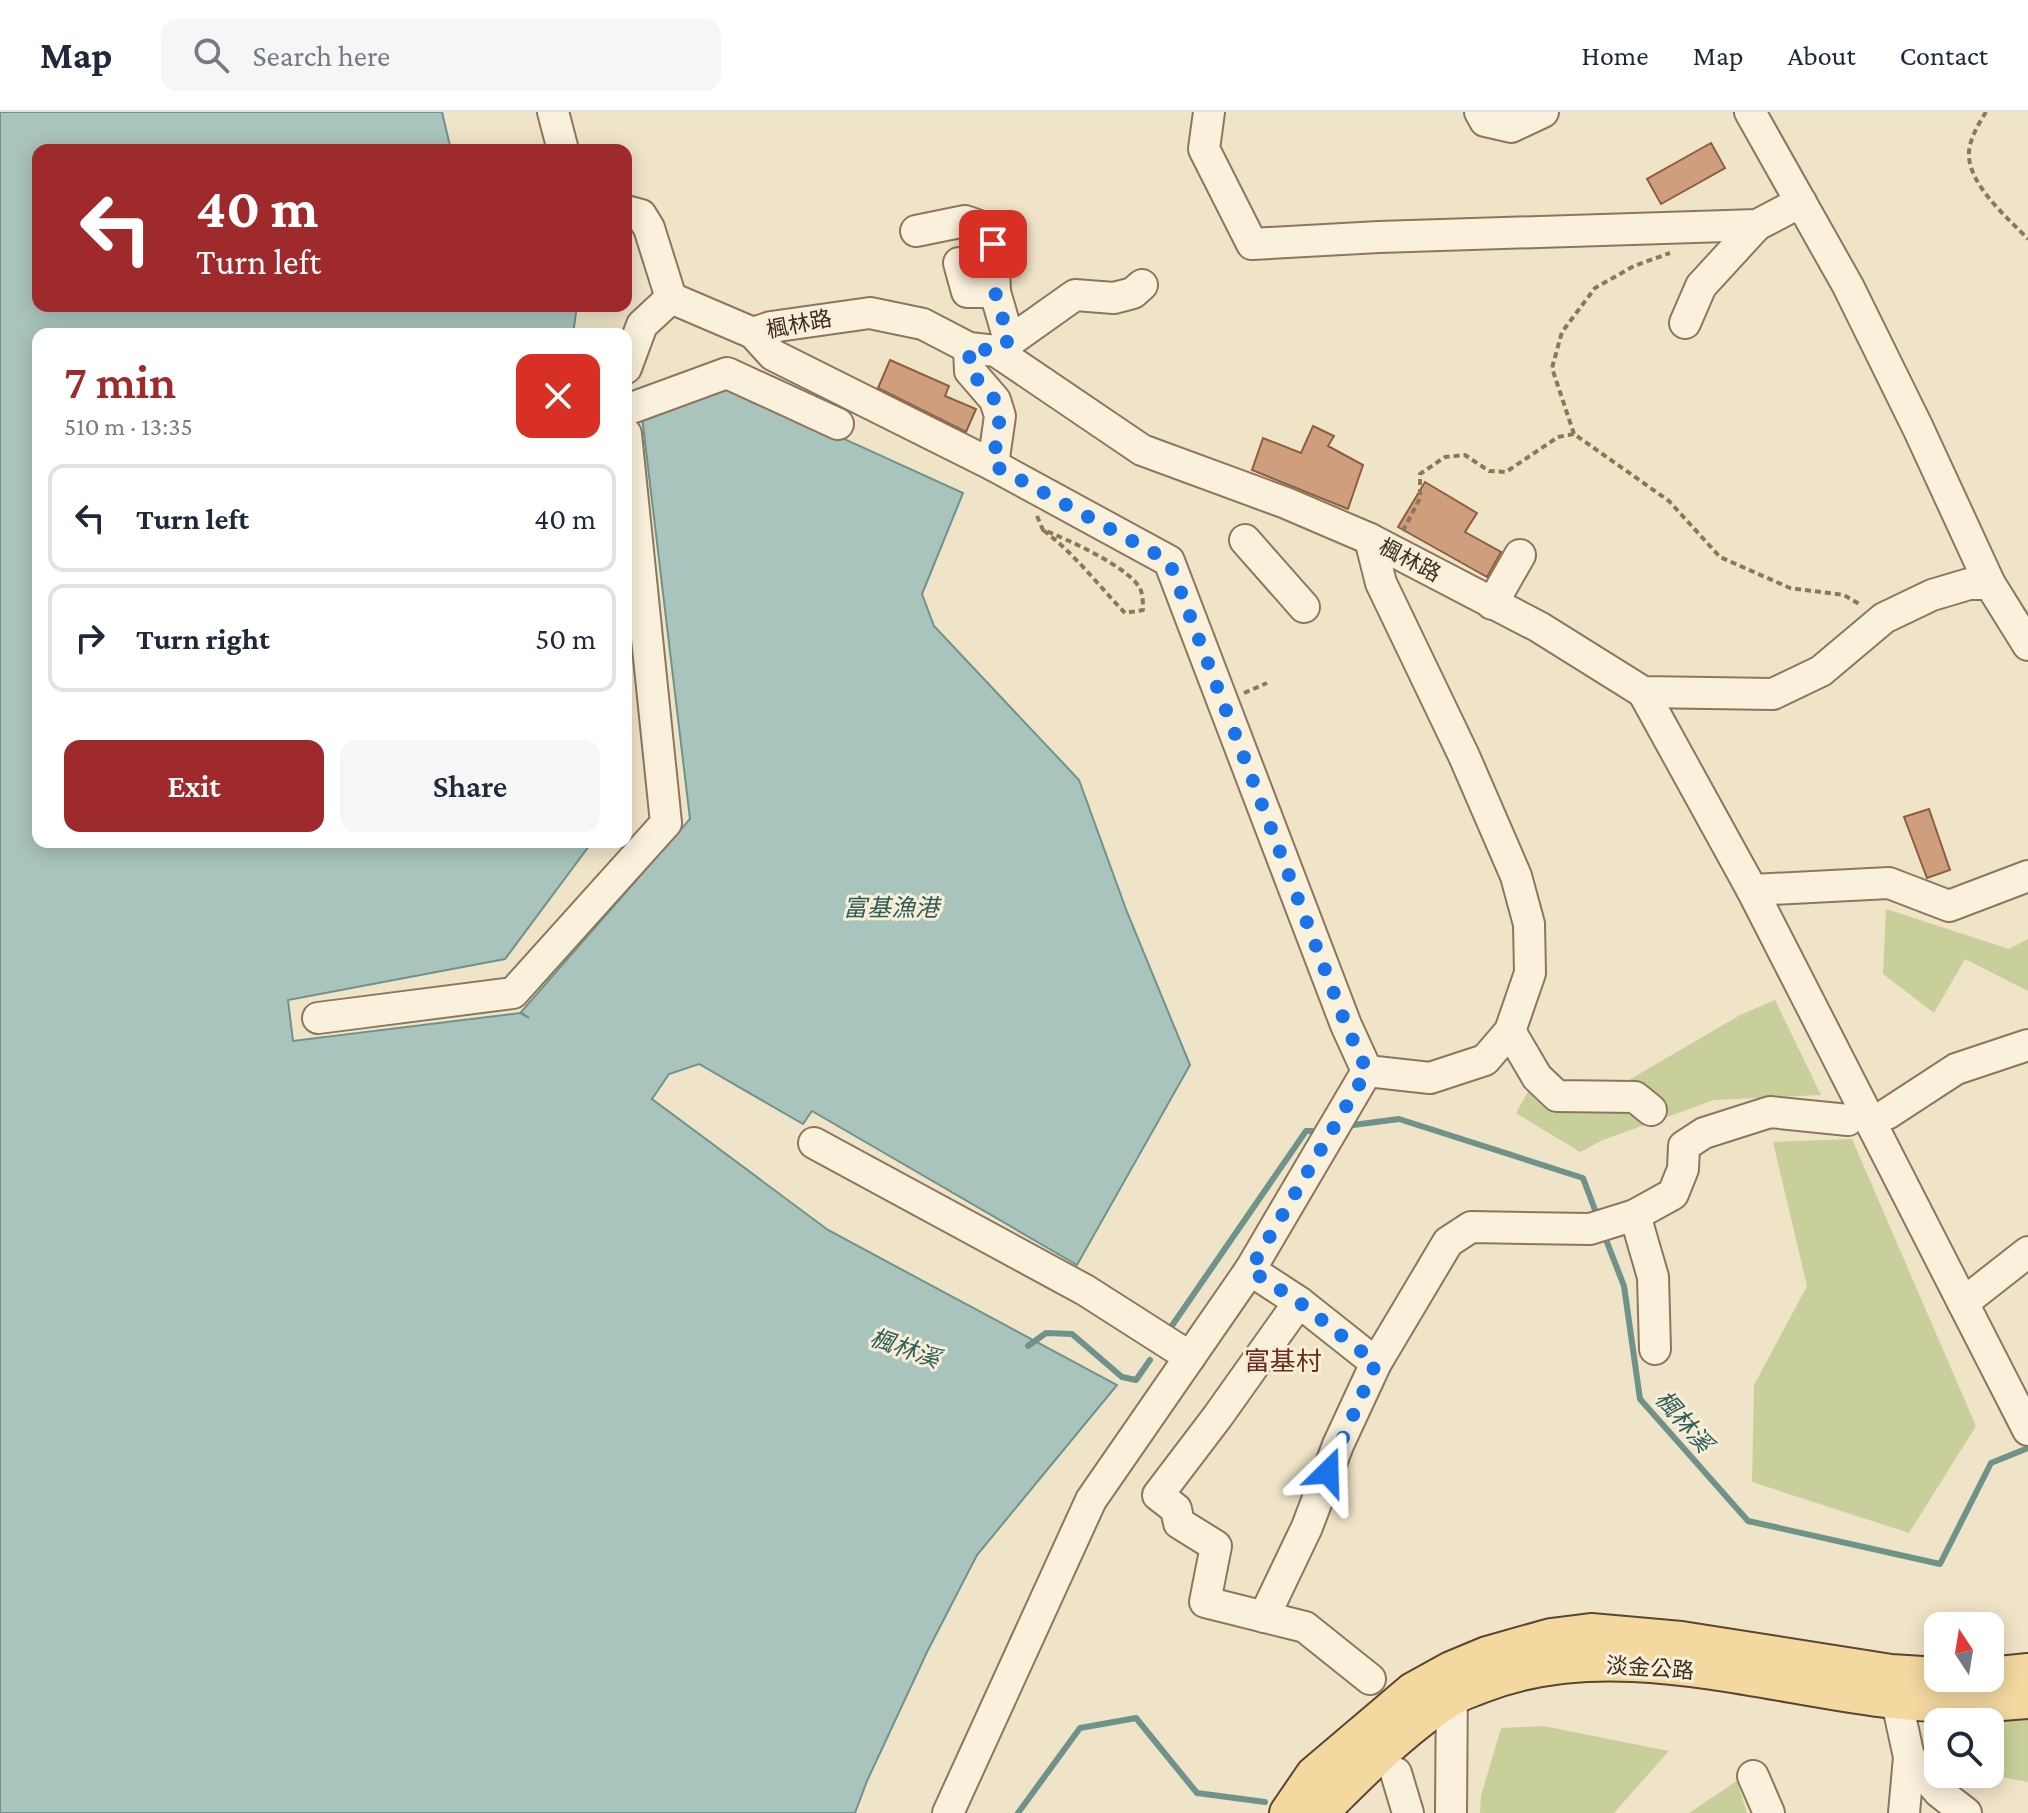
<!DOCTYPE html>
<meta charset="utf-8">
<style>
:root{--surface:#fff;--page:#f6f6f7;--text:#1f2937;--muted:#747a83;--line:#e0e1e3;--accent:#9e2a2b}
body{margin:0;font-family:"Crimson Pro","Noto Sans TC",serif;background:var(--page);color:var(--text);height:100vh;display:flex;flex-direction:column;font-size:30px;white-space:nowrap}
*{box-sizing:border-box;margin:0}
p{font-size:26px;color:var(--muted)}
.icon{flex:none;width:44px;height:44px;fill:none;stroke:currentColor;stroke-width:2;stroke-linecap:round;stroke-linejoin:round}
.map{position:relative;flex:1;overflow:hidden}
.drawer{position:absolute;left:32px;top:216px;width:600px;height:520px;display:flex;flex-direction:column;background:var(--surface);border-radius:16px;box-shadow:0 4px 20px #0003}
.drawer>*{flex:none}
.banner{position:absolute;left:32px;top:32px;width:600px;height:168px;border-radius:16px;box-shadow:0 4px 20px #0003;background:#9e2a2b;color:#fff;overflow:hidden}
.needle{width:52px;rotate:348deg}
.fabs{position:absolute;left:1924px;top:1500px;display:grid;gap:16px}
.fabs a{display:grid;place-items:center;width:80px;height:80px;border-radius:16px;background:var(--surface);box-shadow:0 4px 20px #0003;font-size:40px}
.pin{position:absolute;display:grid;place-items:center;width:68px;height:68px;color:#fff;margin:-34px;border-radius:16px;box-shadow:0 4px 12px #0006}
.me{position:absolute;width:88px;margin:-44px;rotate:22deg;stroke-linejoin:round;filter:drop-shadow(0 0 6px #0008)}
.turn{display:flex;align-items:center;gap:28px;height:168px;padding:0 32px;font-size:36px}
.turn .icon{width:104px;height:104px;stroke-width:2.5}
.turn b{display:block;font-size:56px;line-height:68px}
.round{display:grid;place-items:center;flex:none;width:84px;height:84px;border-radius:16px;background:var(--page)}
.overview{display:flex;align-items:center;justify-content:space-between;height:136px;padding:0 32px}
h1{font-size:48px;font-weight:600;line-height:60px;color:var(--accent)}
.action{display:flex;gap:16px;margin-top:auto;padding:16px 32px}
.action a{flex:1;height:92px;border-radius:16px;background:var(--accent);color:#fff;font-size:32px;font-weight:600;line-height:92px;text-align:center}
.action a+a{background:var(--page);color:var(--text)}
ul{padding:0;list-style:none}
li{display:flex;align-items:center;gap:24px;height:108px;margin:0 16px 12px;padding:0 16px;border:4px solid var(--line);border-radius:16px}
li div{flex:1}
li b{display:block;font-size:30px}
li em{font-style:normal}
header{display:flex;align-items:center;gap:48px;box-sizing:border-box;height:112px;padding:0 40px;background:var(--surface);border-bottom:2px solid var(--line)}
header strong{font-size:38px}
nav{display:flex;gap:44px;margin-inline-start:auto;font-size:28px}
.search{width:560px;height:72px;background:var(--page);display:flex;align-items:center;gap:20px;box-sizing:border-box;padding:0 28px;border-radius:16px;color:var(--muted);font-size:30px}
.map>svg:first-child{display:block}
.green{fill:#c9cf9b}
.water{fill:#a9c4bc;stroke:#6f938a;stroke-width:2}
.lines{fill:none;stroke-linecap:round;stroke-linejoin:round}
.stream{stroke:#6f938a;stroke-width:6}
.building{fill:#cf9f7d;stroke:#8d5f41;stroke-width:2}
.minor-casing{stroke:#8d765c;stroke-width:34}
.major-casing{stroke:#5b4430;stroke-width:40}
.path{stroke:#8d765c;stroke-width:4;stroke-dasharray:6 4;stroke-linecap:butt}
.minor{stroke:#faf1dc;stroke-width:30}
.major{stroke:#f3d9a0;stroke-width:36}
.route{stroke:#1a73e8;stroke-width:14;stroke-dasharray:0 25.2}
.labels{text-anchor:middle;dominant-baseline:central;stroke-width:6;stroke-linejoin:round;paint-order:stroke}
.street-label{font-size:22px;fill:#3d2e20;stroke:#f7eed8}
.water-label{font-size:24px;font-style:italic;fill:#2f5d5a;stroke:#f7eed8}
.quarter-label{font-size:26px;fill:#6b2e1e;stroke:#f7eed8}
</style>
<header>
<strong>Map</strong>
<div class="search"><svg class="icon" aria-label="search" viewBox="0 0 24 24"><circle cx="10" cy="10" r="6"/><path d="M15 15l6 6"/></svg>Search here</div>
<nav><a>Home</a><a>Map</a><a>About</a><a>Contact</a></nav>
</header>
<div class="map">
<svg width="2028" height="1701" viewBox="0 0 2028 1701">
<rect width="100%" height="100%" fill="#f0e4c8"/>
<g class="green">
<path d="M1886,797l123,40 19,-10v52l-63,-32 -31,54 -51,-39z"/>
<path d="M1775,888l46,95 -107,5 -111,40 -23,12 -64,-39 14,-25 80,3 130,-76z"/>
<path d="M1852,1027l124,287 -67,107 -157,-51 2,-97 53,-99 -34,-144z"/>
<path d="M2028,1604v66l-42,-8h4v-52l-8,-1z"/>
<path d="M1544,1614l125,25 -55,62h-134l1,-17 20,-68z"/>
<path d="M1737,1669l10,32h-58z"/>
</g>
<path class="water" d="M0,0h442l9,38h-413v156h539l-4,28h-535v508h554l-87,117 -217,41 5,41 227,-28 9,5 -8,-6 169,-193 -48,-402 86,-31 235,107 -41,101 12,32 145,154 48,132 63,153 -113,200 -265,-154 -9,13 -104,-60 -30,10 -17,25 176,131 289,155 -140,170 -50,97 -60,129 -12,32h-855z"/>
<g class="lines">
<g class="stream">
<path d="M1353,1013l46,-6 184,59 15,40"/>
<path d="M1603,1120l21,54 16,113 108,122 192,43 51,-101 37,-15"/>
<path d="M1169,1218l137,-199h6"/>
<path d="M1028,1234l18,-13 26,1 50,43 14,3 14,-20"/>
<path d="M1018,1701l62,-85 56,-10 61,75 68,9"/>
</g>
</g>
<g class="building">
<path d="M1711,31l14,25 -64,36 -14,-25z"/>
<path d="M890,248l59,26 -4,10 31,13 -10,23 -88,-44z"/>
<path d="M1313,314l21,10 -6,10 35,19 -15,44 -96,-39 11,-32 38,15z"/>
<path d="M1425,370l52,31 -12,19 36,20 -14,25 -89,-50z"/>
<path d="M1929,697l21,61 -23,8 -23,-61z"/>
</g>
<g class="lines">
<defs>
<g id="minor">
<path d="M553,0l10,38"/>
<path d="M1209,0l-5,37 48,95 127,-7 378,-12 44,-23"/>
<path d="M1480,0l5,9 26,6 32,-15"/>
<path d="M1750,0l98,174 70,142 72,156"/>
<path d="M626,99l15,4 8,13 22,70 82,35 20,22 220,110 176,96 177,464 21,46"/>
<path d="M916,119l49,-10 17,6 11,17 2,48 14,48"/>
<path d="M959,151l8,29h28"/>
<path d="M1685,211l16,-37 56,-61"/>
<path d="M753,221l18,-6 99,-14 53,11 46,24 27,3 146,99 144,53 84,36 169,88 104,65 130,2 48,-23 63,-53 48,-23 37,-11h21l38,61"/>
<path d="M969,236l1,23 25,29 5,16 -7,49"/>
<path d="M996,239l79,-56 39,3 19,-5 9,-8"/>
<path d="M626,256l16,-43 29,-27"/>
<path d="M626,298l101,-37 111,51"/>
<path d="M1245,428l59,67"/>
<path d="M1492,492l28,-49"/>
<path d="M1643,580l109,198 276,540"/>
<path d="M1752,778l137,-7 60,23 79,-30"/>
<path d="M318,906l195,-25 153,-170 -40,-389"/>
<path d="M1510,919l27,46 20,19 78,1 16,13"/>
<path d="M1367,959l63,7 55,-18 25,-29 20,-58 -1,-49 -13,-48 -52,-120 -83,-173 -11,-44"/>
<path d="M1887,1002l69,-45 72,-24"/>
<path d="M814,1031l271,147 105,67"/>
<path d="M1635,1103l18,62 2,72"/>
<path d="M1250,1158l49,32 77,61"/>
<path d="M1299,1190l-81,114 -60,79 18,14 3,14 37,23 -11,56 100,25 65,52"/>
<path d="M1963,1191l65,-51"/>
<path d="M1264,1505l43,-90 31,-82 38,-82 72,-121 23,-15 119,2 45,-14 38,-21 10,-25 1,-23 20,-13 66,-21 78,8"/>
<path d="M1892,1567l17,78 -5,56"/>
<path d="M1909,1645l30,35 27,21"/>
<path d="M1396,1661l12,40"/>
<path d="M1753,1664l16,37"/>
<path d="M948,1701l143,-313 159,-230 117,-199"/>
<path d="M1451,1701l1,-134"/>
</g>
<g id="major">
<path d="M1990,1564l38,-4"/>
<path d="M1288,1701l26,-38 99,-84 38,-21 36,-15 64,-18 40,-5 90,8 210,33 47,3"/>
<path d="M1319,1701c42,-41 83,-85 133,-116 8,-5 18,-8 28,-12 129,-52 282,0 414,15 46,5 89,5 134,0"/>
</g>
</defs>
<use href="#minor" class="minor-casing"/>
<use href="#major" class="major-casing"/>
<g class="path">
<path d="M1986,0c-7,11 -16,26 -17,40 -2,32 39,66 59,87"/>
<path d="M1574,322l-22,-66 10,-36 33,-44 39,-22 36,-13"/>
<path d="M1037,404l6,14c22,8 91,39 98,61 2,5 2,13 2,19l-18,3c-27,-28 -51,-60 -82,-83"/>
<path d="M1403,419l17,-33v-24l25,-17 20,-2 24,16 17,1 52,-35 16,-3 95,67 51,56 70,31 54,7 17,10"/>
<path d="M1244,581l23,-10"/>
</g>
<use href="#minor" class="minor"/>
<use href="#major" class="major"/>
</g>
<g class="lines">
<path class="route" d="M993,132l2,48 14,48 -13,11 -27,-3 1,23 25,29 5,16 -7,49 176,96 177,464 21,46 -117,199 49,32 77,61 -48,109"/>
</g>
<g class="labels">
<g class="street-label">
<text transform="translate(799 212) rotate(-11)">楓林路</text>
<text transform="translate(1410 448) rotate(28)">楓林路</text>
<text transform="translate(1650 1556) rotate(4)">淡金公路</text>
</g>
<g class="water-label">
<text x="891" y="795">富基漁港</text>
<text transform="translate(905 1236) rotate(19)">楓林溪</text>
<text transform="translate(1684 1309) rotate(49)">楓林溪</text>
</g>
<g class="quarter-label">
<text x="1283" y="1249">富基村</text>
</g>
</g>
</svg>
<div class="fabs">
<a><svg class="needle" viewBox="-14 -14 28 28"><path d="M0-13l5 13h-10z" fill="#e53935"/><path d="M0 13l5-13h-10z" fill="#747a83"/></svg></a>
<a><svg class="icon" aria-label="search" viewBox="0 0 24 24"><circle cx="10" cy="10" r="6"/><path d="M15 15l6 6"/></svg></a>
</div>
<div class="pin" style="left:993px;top:132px;background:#d93025"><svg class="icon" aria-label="arrive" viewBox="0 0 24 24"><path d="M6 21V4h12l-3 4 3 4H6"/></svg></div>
<svg class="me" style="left:1328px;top:1360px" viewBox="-20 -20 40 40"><path d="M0-17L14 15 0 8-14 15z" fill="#1a73e8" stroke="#fff" stroke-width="4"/></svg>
<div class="banner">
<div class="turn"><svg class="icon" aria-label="left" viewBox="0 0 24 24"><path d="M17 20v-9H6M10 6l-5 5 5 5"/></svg><div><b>40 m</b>Turn left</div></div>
</div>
<section class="drawer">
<div class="overview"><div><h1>7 min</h1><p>510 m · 13:35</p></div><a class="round" style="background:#d93025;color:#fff"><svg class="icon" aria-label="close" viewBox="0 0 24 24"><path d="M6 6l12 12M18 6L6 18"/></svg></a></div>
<ul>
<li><svg class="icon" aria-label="left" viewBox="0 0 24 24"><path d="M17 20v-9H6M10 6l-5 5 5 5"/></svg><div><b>Turn left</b></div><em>40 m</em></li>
<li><svg class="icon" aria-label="right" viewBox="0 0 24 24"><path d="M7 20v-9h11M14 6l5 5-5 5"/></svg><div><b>Turn right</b></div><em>50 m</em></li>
</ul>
<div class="action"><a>Exit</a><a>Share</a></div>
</section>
</div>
